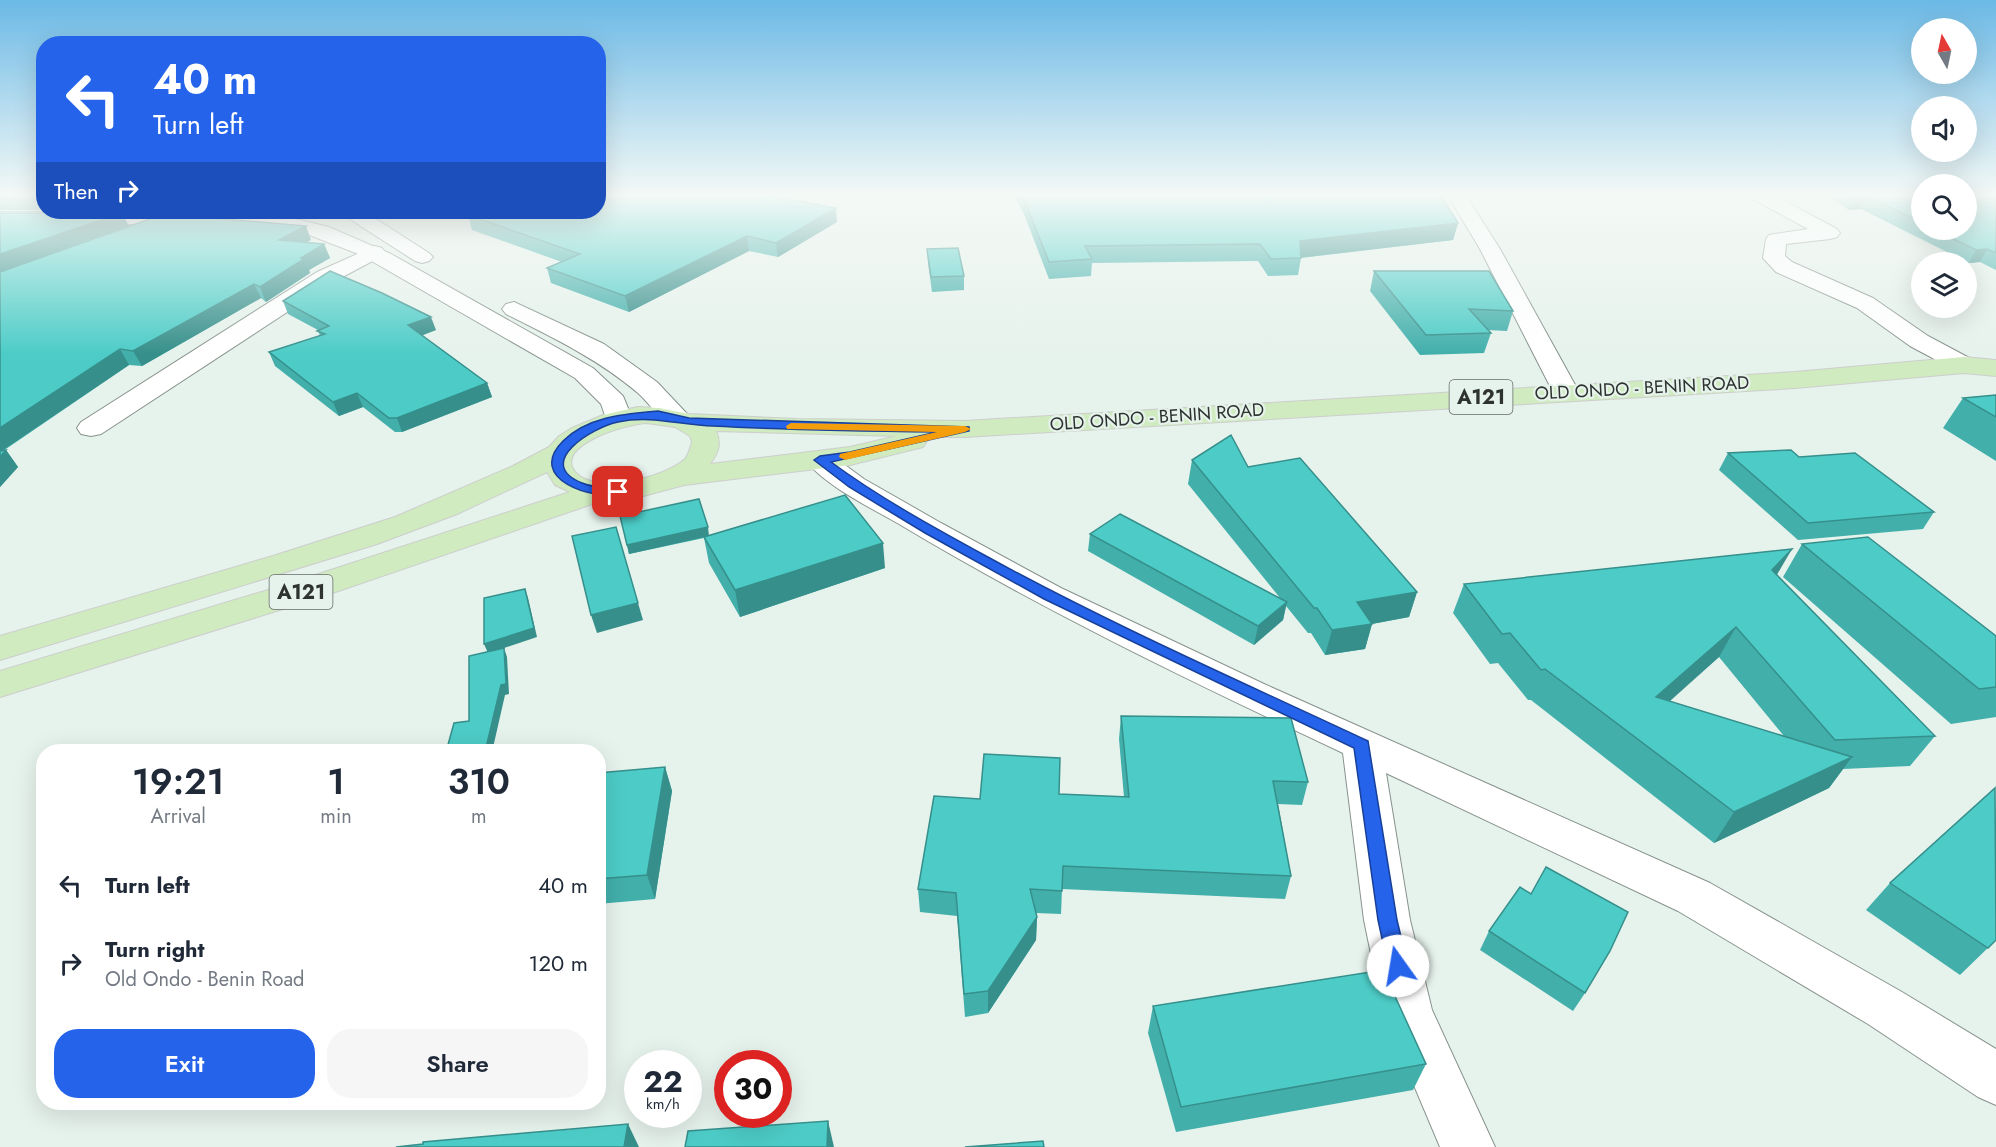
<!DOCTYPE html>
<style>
:root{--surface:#fff;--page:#f6f6f7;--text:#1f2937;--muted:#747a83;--accent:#2563eb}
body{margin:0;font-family:Jost,sans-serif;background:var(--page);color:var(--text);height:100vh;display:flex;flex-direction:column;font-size:22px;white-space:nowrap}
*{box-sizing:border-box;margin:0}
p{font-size:20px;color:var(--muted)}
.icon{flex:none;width:33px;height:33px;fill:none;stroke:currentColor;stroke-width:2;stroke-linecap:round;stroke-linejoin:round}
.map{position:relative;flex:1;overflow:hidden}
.side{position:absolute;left:36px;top:744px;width:570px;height:366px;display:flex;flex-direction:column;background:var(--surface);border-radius:24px;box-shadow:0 6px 24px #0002}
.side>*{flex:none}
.guide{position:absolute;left:36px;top:36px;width:570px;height:183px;border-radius:24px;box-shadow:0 6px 24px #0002;background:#2563eb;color:#fff;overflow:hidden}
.needle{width:39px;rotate:351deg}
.buttons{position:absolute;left:1911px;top:18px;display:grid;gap:12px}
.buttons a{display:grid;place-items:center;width:66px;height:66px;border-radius:50%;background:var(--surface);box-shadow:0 6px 24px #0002;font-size:30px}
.speed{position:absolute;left:624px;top:1050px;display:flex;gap:12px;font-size:30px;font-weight:700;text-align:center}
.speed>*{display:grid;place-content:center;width:78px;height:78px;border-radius:50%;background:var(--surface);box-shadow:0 6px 24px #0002;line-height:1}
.speed small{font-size:15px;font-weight:400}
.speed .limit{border:9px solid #d22;background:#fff;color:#111}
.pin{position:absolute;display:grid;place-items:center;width:51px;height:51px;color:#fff;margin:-26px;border-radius:12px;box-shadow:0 3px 9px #0006}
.me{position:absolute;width:66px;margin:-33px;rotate:347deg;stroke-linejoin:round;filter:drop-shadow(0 0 4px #0008)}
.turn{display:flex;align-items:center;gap:21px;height:126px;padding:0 18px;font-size:27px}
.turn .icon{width:78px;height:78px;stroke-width:2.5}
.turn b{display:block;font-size:42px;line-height:51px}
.then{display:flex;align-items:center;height:57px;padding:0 18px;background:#0003;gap:12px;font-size:22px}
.eta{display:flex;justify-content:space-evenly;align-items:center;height:102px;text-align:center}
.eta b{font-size:36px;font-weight:600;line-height:42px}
.cta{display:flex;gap:12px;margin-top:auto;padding:12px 18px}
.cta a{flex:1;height:69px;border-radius:24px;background:var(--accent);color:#fff;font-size:24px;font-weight:600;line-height:69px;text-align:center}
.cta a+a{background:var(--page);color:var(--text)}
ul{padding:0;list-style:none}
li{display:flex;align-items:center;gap:18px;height:78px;padding:0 18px}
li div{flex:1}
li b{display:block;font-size:22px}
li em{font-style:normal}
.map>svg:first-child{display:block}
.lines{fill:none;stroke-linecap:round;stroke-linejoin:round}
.street-casing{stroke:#87928c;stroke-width:2}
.secondary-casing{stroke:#87928c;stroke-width:2}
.primary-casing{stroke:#cdcecd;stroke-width:2}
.street{fill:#fff;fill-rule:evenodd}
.secondary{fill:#fff;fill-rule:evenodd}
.primary{fill:#d0ebbf;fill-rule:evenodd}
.wall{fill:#42afab;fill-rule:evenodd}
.shaded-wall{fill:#368f8b}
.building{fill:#4dccc7;stroke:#368f8b;stroke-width:1.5}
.route{fill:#2563eb;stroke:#184099;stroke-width:1.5}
.slow{fill:#f59e0b}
.labels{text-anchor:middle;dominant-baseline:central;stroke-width:4.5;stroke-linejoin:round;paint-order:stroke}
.far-street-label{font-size:18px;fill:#2e3330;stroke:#e6f2ec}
.shield{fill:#e6f2ec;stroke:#656c68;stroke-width:1.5}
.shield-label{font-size:20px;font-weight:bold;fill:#2e3330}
</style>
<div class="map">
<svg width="1996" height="1147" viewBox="0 0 1996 1147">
<rect width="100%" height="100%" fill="#e6f2ec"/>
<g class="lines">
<defs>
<g id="street">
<path d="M1447,194h18l35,55 79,143 -4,6 -9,2 -9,-2 -4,-6 -73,-143z"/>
<path d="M1749,194h23l65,35 3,4 -3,4 -7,2 -44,5 -1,12 7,6 81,36 55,38 45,24 4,5 -4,5 -9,3 -9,-3 -45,-24 -53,-38 -81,-36 -13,-14 3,-19 3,-4 39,-6 -57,-31z"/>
<path d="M375,246l7,2 3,4 -3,4 -49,26 -232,152 -10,2 -10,-2 -4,-6 4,-6 236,-150z"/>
<path d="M820,451l10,3 34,25 77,44 120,65 203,96 446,199 192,109 94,57v56l-18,-8 -110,-73 -190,-113 -292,-138 24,147 22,90 63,137h-55l-57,-135 -19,-92 -21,-167c-151,-71 -301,-143 -444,-229 -26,-15 -77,-40 -93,-64l4,-6z"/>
</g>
<g id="secondary">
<path d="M0,212h266l63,15 62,27 202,114 30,28 9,22 -4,6 -10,2 -10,-2 -7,-20 -26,-26 -214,-123 -62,-24 -32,-7h-267z"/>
<path d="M343,212h22l64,41 4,4 -4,4 -7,2 -7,-2 -70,-45z"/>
<path d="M514,302l90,42 53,38 33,35 -4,6c-24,6 -32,-16 -48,-30 -40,-34 -86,-56 -132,-79l-4,-5 4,-5z"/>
</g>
<path id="primary" d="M1964,357l32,3v16l-32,-3 -169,15 -830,49h-41l3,4 -4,6 -73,18 -166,20 -48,13 -32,2 -289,99 -315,98v-26l291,-88 279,-91 -15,-7 -8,-13 -90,42 -80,30 -377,116v-24l273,-80 122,-39 118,-51 36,-19 10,-11 13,-8 31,-13 35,-8 21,1 30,6 108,5 168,2 830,-49zM647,423l28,4 15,9 2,6c-2,6 -3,12 -7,17 -19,18 -88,36 -109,14 -25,-28 54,-50 71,-50zM716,431l181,5 -47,11 -140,17c8,-11 12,-20 6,-33z"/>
</defs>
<use href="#street" class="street-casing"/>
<use href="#secondary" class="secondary-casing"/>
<use href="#primary" class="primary-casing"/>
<use href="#street" class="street"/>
<use href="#secondary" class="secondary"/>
<use href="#primary" class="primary"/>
</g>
<g class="wall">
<rect x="0" y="194" width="44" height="16"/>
<path d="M1013,194h427l18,29 -5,17 -152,18 -3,17 -30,1 -10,-15 -166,2 -1,13 -42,3 -25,-65z"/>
<path d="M1825,194h97v36h44l30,-36v76l-16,-8 -11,1 -108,-54 -12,1z"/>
<path d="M468,212h130l239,10 -59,35 -29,-6 -120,61 -78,-29 -4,-15 15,-6 -90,-32 -4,-15 1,-1z"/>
<path d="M311,240l-4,2 17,2 6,14 -21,12 1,3 -44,29 -5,-4 -119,68 -13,-1 -126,86 3,-1 12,17 -18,20v-215z"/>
<path d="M927,249l37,27v14l-32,2 -4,-29z"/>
<path d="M1374,271l139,40 -6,20 -19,-1 3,3 -7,20 -64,2 -50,-64z"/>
<path d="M283,301l153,29 -14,5 65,48 5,14 -90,35h-7l-32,-25 -24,9 -64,-50 -6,-14 51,-16 -2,-6 -30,-16z"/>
<path d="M1996,395v66l-53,-33 20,-30z"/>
<path d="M1728,453l71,4 135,55 -11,17 -125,11 -79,-70z"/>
<path d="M1192,460l56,7 169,125 -8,25 -37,7 -7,25 -40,6 -14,-22h-3l-22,-27 -3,14 -29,25 -166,-94 2,-17 190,64 -92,-114z"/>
<path d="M709,535l176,33 -145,49 -31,-54 -5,-25 -75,16 -2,-9z"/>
<path d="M1802,544l194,92v81l-45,7 -168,-147z"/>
<path d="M1777,575l158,161 -25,30 -67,3 -14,19 -115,55 -183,-143h-3l-30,-37 -8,1 -37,-51 11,-29zM1719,657l65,79 -115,-35z"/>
<path d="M1121,716l187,66 -6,23 -24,-1 13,72 -6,23 -223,-10 -1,25 -25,-1 1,4 -1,23 -48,73 -23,4 -8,-101 -37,-4 -2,-23 62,-90 79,-5 65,3 -5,-58z"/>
<path d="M665,767l7,24 -17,108 -57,5v-131z"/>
<path d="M1890,883l106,57 -36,35 -94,-65z"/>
<path d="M1531,894l54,99 -12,18 -93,-61 9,-19z"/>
<path d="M1153,1006l273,58 -13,26 -237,42 -28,-99z"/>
<path d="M243,1102h50l-45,5z"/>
</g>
<g class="shaded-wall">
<path d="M1867,196l-6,13 -12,1 6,-13z"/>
<path d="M836,208l1,14 -59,35 -2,-14z"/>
<path d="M122,213l7,13 -129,46v-18z"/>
<path d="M1458,223l-5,17 -156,18 3,-17z"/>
<path d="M306,226l5,14 -26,14 -6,-14z"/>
<path d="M747,236l2,15 -120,61 -4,-16z"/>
<path d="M324,244l6,14 -21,12 1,3 -44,29 -6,-15 41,-29z"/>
<path d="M1987,249l-7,13 -11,1 7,-13z"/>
<path d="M254,284l7,14 -119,68 -9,-15z"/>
<path d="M431,317l5,13 -23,9 -5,-14z"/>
<path d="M120,349l9,16 -129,87v-24z"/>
<path d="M487,383l5,14 -90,35 -5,-14z"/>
<path d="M357,393l6,14 -24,9 -6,-14z"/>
<path d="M6,450l12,17 -18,20v-30z"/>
<path d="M708,527l1,9 -80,18 -2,-9z"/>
<path d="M883,543l2,25 -145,49 -5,-27z"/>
<path d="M1792,549l-17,29 -3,-8z"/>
<path d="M525,589l3,9 9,39 -33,11 3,9 2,37 -4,1 -13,57h-7l3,-99 -4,-9z"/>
<path d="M1417,592l-8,25 -43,8 6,-1 -7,25 -40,6 7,-25 25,-28z"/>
<path d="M1287,602l-4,18 -29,25 4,-19z"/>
<path d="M638,603l5,17 -46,13 -6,-18z"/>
<path d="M1736,627l-17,30 -79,71 16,-31z"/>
<path d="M1852,757l-23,31 -115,55 20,-31z"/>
<path d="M665,767l7,24 -17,108 -8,-24z"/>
<path d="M1037,917l-1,23 -48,73v-22z"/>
<path d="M828,1121l6,26h-7z"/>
<path d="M628,1124l11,23h-15z"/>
</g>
<g class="building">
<rect x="0" y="194" width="44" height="3"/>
<path d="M598,194h165l73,14 -60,35 -29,-7 -122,60 -78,-28 33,-14 -112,-39 4,-3h126z"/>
<path d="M1022,194h418l18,29 -158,18 1,17 -30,1 -11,-15 -175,2 7,13 -43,3z"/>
<path d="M1850,194h72v29l-55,-27 -12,1z"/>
<path d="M1966,194h30v59l-9,-4 -11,1 -41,-20h31z"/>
<path d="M0,213h122l-122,41z"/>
<path d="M164,214l142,12 -27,14 45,4 -23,14 3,1 -44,28 -6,-3 -121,67 -13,-2 -120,79v-156z"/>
<path d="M958,248l6,28 -33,1 -4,-28z"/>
<path d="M330,271l52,22 49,24 -23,8 79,58 -90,35h-8l-32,-25 -24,9 -64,-50 56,-18 -8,-3 12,-5 -46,-25z"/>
<path d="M1374,271h115l24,40 -44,-2 22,24 -65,2z"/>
<path d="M1996,395v22l-33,-19z"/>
<path d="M1231,435l17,32 52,-9 117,134 -60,10 15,22 -40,6 -15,-22h-3l-122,-148z"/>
<path d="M6,450l-6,7v-6z"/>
<path d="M1791,450l8,7 56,-4 79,59 -126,11 -80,-70z"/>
<path d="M845,495l38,48 -148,47 -31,-53z"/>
<path d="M699,499l9,28 -81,18 -7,-29z"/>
<path d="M1120,514l167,88 -29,24 -168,-92z"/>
<path d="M616,527l22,76 -47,12 -19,-79z"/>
<path d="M1868,537l128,99v51l-17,2 -177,-145z"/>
<path d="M1792,549l-20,21 163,166 -100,4 -99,-113 -80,70 196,60 -118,55 -189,-143 -4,1 -31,-37 -8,1 -38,-50z"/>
<path d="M525,589l9,39 -50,16v-46z"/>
<path d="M504,648l2,36 -5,1 -16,67h-39l8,-29 15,-2v-65z"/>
<path d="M1121,716l170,2 17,64 -35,-1 18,95 -228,-10 -1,25 -32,-2 7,28 -49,74 -24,3 -8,-101 -38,-4 16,-93 46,3 4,-45 76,4 -1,36 70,3z"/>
<path d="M665,767l-18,108 -49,4v-106z"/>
<path d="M1995,788l1,152 -8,8 -98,-65z"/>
<path d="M1546,867l82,45 -18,39 -25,42 -96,-62 31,-44 11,7z"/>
<path d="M1383,970l43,94 -245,43 -28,-101z"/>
<path d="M828,1121l-1,26h-142l3,-16z"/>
<path d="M628,1124l-4,23h-228l27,-3v-2z"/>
<path d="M1043,1141l1,6h-79z"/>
</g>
<linearGradient id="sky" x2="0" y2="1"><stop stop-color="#6bb9e6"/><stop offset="0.55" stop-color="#f4f9f6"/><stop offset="1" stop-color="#f4f9f6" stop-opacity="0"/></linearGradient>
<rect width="1996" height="354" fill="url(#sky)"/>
<path class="route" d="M658,411l31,7 280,9v4l-138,31c49,36 102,65 155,94 124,68 254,125 382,185l29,179 11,46 -3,6 -7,3 -7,-3 -3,-6 -10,-46 -24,-172 -310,-149 -119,-66 -76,-46 -35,-27 6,-4 30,-4 87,-20c-75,-1 -149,-2 -224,-6 -33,-1 -62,-11 -95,-4 -25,5 -85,41 -36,61 13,6 28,3 41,6l2,3 -2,2c-30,7 -98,-15 -60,-53 25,-25 63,-27 95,-30z"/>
<path class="slow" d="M791,423l174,3 6,3 -6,3 -120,28 -6,-3 1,-3 97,-22 -150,-3 -1,-3z"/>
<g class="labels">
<g class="far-street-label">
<text transform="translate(1642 388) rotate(-3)">OLD ONDO - BENIN ROAD</text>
<text transform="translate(1157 417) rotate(-4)">OLD ONDO - BENIN ROAD</text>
</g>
<g class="shield">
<rect x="1449.5" y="380" width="63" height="34" rx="4.5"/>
<rect x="269.5" y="575" width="63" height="34" rx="4.5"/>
</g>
<g class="shield-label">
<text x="1481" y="397">A121</text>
<text x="301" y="592">A121</text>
</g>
</g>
</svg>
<div class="buttons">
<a><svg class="needle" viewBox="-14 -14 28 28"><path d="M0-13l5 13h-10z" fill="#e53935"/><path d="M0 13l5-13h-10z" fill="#747a83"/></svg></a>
<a><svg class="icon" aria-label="sound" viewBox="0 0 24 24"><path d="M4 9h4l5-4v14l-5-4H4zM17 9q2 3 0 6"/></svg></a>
<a><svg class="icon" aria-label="search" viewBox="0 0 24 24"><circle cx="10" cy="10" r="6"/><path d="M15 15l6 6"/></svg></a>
<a><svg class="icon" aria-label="layers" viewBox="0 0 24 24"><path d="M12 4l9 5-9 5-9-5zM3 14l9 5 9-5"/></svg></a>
</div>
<div class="speed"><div>22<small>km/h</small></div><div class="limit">30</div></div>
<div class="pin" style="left:618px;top:492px;background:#d93025"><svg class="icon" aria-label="arrive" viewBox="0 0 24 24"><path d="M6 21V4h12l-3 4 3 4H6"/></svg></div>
<svg class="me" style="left:1398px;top:966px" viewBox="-20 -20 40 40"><circle r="19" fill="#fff"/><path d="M0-13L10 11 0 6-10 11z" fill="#2563eb"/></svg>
<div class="guide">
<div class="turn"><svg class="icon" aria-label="left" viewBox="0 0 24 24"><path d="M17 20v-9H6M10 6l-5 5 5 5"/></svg><div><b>40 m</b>Turn left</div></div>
<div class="then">Then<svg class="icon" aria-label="right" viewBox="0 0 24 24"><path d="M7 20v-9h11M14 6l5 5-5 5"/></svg></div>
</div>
<section class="side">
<div class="eta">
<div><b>19:21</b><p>Arrival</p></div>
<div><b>1</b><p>min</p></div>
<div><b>310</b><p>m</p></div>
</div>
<ul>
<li><svg class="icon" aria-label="left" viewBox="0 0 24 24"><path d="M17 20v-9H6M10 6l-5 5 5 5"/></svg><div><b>Turn left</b></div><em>40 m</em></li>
<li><svg class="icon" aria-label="right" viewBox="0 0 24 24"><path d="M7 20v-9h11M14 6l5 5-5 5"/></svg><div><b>Turn right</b><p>Old Ondo - Benin Road</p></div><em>120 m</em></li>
</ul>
<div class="cta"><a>Exit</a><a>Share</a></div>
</section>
</div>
